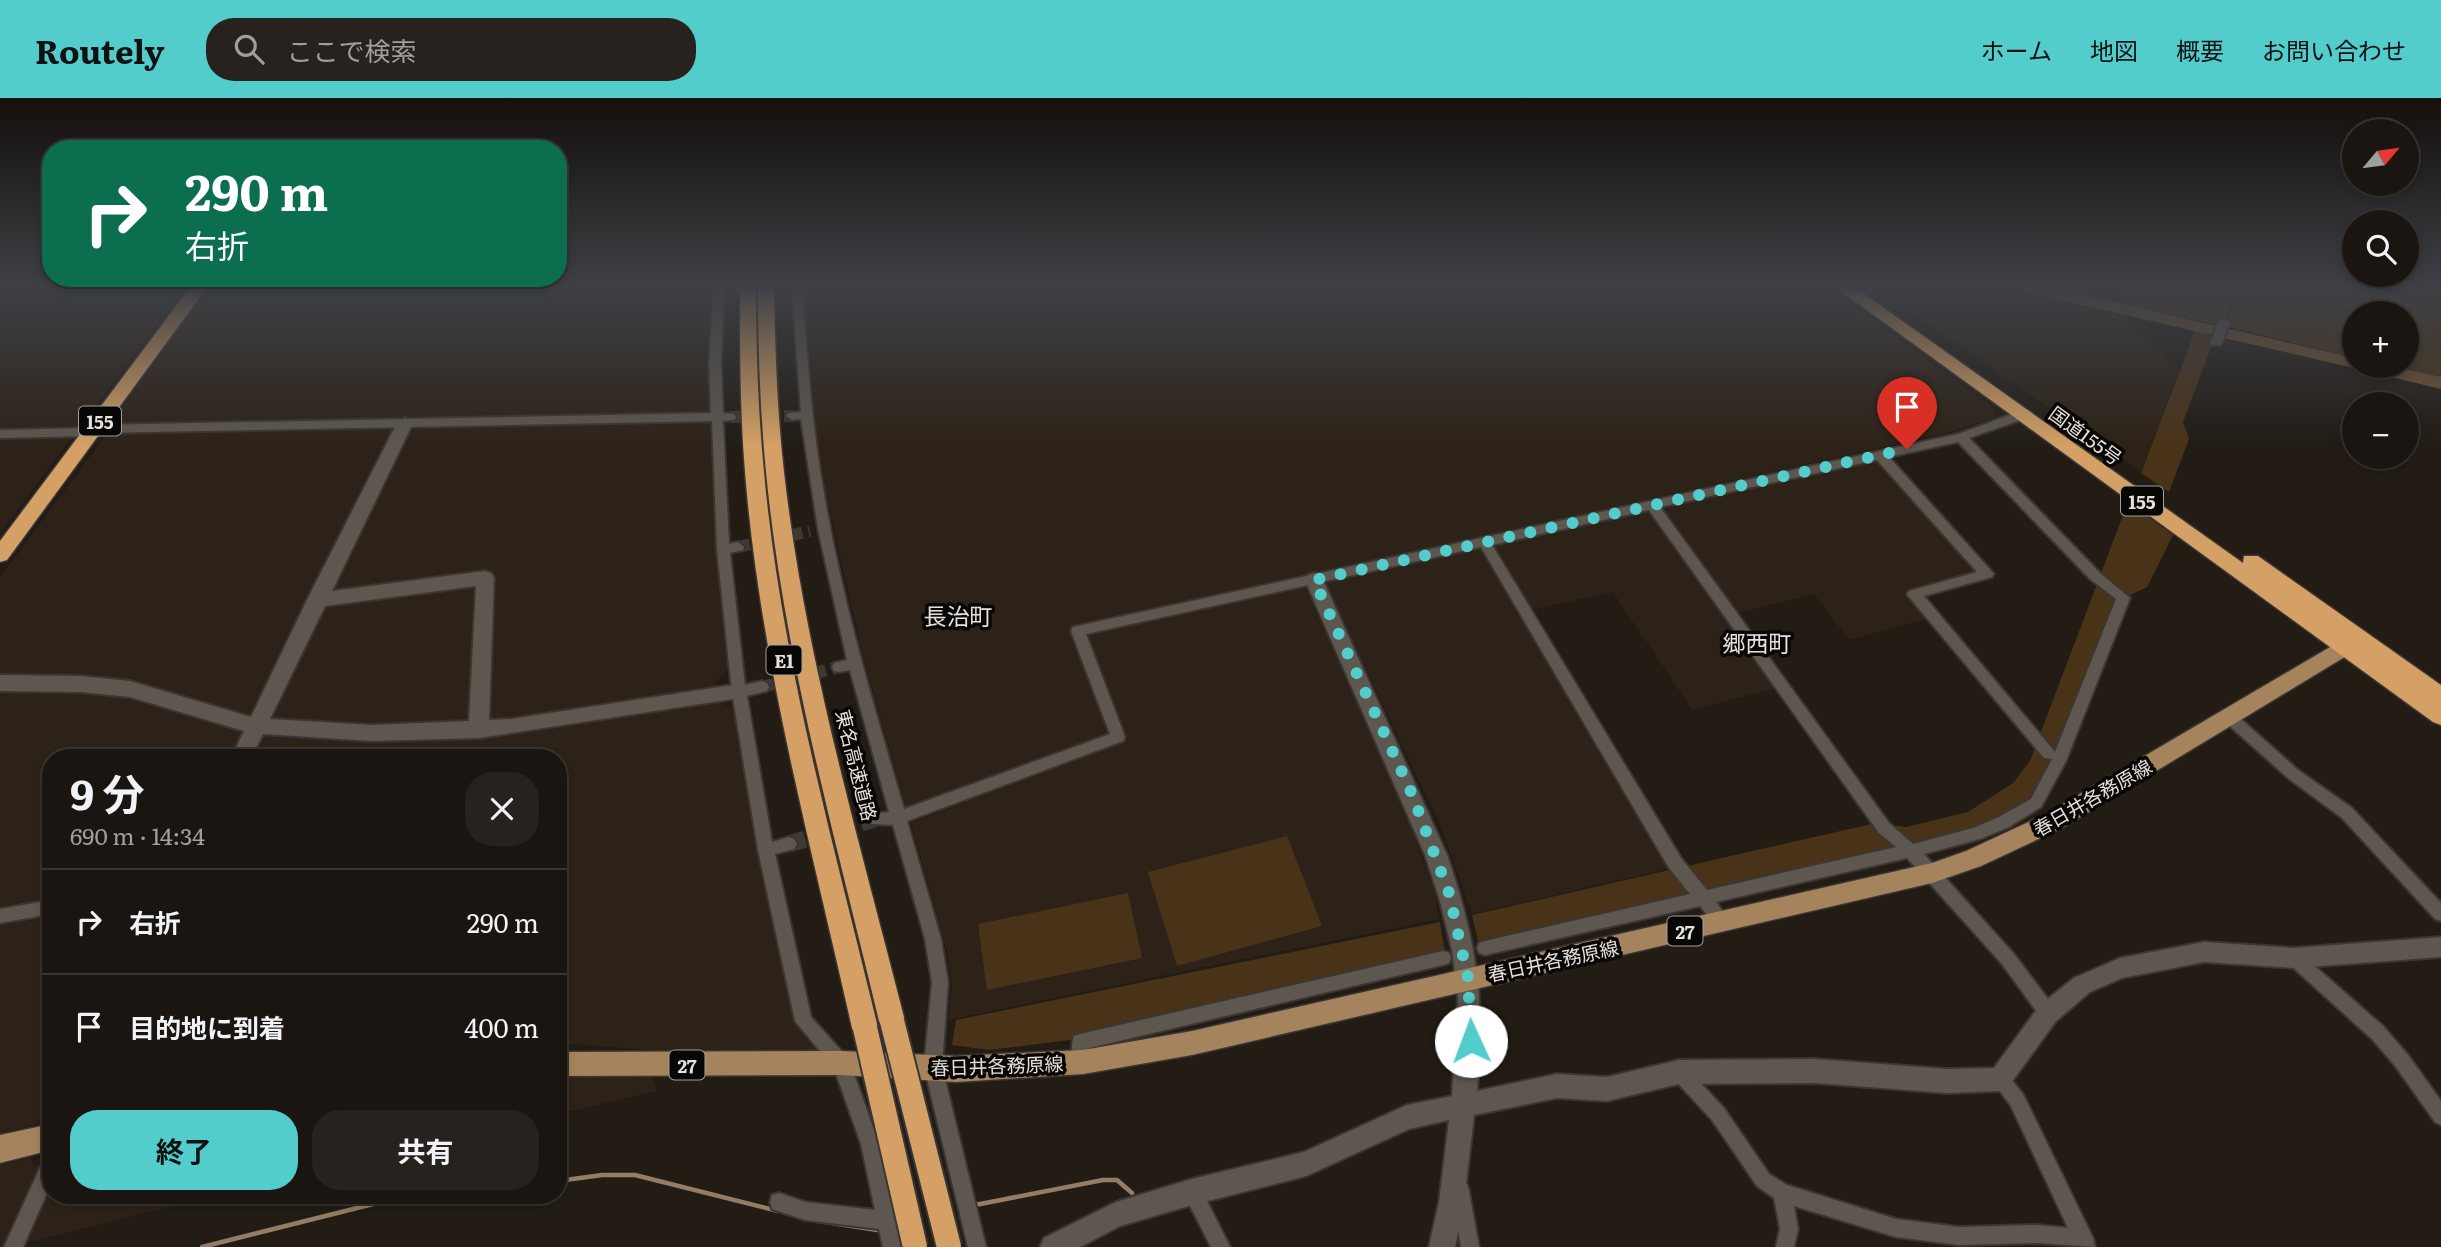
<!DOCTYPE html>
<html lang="ja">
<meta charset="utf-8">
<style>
:root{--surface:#1a1510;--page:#27221e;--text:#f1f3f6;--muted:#9f9f9f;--line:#383430;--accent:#52cdcc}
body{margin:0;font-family:Literata,"Noto Sans JP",serif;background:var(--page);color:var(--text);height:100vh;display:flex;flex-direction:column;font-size:26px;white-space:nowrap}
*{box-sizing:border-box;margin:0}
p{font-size:23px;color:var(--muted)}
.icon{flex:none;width:38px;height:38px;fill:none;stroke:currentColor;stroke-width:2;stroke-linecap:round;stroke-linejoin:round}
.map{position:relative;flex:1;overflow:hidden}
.drawer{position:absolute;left:42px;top:651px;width:525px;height:455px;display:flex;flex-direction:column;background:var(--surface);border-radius:28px;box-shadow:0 4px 10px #0003,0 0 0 2px var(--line)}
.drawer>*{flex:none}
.hud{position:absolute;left:42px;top:42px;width:525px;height:147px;border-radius:28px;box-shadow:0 4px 10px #0003,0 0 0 2px var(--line);background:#0b6e4f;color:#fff;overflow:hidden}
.needle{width:46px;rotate:61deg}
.fabs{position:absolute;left:2342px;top:21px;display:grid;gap:14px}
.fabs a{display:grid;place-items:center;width:77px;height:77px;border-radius:50%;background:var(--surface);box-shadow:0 4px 10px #0003,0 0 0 2px var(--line);font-size:35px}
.pin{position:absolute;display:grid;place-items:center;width:60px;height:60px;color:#fff;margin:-72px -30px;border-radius:50% 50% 50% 0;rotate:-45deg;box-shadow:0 0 7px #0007}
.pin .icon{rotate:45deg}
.me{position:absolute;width:77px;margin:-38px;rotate:358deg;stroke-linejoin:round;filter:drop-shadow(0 0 5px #0008)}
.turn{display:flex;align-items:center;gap:24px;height:147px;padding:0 28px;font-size:32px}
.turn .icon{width:91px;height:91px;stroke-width:2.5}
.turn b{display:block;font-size:49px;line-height:60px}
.round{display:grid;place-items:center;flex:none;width:74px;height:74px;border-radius:28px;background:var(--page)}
.overview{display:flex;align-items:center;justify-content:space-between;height:119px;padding:0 28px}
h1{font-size:42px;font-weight:700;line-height:52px}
.action{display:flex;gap:14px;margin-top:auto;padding:14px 28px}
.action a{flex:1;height:80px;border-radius:28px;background:var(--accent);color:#111;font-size:28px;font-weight:700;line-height:80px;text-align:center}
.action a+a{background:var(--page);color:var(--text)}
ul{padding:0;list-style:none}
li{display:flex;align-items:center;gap:21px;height:105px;padding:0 28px;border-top:2px solid var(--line)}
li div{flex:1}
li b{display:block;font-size:26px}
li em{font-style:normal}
header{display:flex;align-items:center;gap:42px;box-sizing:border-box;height:98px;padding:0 35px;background:var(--accent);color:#111}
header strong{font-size:33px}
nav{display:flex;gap:38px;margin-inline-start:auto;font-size:24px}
.search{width:490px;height:63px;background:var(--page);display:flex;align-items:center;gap:18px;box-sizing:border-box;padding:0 24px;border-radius:28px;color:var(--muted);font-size:26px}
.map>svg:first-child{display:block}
.built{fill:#2d2217}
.green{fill:#493318}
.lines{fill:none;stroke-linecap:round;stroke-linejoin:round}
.stream{stroke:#947d64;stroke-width:4.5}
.river{fill:#715330;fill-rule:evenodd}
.street-tunnel-far1{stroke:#3f3933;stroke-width:12;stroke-dasharray:12 6;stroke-linecap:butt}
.street-tunnel{stroke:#3f3933;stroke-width:17;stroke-dasharray:17 8;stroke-linecap:butt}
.street-casing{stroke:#3b3633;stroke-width:4}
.secondary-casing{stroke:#3b3633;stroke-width:4}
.primary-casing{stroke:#3b3633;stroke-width:3}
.highway-casing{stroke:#3b3633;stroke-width:3}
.street{fill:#5e574f;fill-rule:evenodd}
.secondary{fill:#5e574f;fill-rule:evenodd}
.primary{fill:#a5835c;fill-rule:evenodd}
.highway{fill:#d5a065;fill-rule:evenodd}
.highway-bridge-casing{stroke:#3b3633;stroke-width:28;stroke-linecap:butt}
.highway-bridge{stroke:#d5a065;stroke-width:24}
.route{stroke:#52cdcc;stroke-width:12;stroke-dasharray:0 21.6}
.labels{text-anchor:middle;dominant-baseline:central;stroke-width:7;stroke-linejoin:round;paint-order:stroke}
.shield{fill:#090705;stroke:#a39f9c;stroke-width:2}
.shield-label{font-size:18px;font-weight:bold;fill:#e5e0dc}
.street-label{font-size:19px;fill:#e5e0dc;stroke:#090705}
.quarter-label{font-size:23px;fill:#e5e0dc;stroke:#090705}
</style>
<header>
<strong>Routely</strong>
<div class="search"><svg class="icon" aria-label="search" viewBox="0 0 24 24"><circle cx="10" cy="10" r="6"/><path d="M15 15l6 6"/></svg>ここで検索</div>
<nav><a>ホーム</a><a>地図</a><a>概要</a><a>お問い合わせ</a></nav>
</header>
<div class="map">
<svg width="2441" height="1149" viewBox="0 0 2441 1149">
<rect width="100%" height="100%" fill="#221c15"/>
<g class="built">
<path d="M0,188h186l-186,247z"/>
<path d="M208,188h508l-7,137 22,244 -15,15 3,20 17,8 21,141 32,142 39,57 -35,7 -69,-7h-78l-70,-6 -18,2v-288h-507v363l-51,12v-556l113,-151 -3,-5z"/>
<path d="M803,188h1023l169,123v9l-52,16 -872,193 39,105 -204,77 -44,-157 -37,-162 -11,-77z"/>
<path d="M1874,188h239l1,27 66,55 -39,104z"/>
<path d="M1880,360l98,113 -71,18 23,29 -81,22 -35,-46 -81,20 -76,-106z"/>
<path d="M1651,411l128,178 -87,23 -79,-118 -83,18 -39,-65z"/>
<path d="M1484,449l188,321 -200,46 -32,-90 -115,-239 1,-4z"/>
<path d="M1302,489l4,2 99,219 30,86 4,25 -491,101 4,-34 -5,-34 -36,-129 213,-83 -39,-100 1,-4z"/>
<path d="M558,977l94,1 5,15 -99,23z"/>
<path d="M30,1060l4,7 8,1 9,-3v32h167l-209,52h-9v-82z"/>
</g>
<g class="green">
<path d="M2117,188h119l-10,31 -7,8 -102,-22z"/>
<path d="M2238,188h203v92l-52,-12h17v-53h-52v45l-128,-32z"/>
<path d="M2195,233l20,6 -32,85 6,17 -20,53 -28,-19z"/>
<path d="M2128,404l45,33 -26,52 -27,13 -39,98 -44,95 -17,15 -48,23 -493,115 -7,-31 404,-92 30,4 62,-15 45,-29 17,-22z"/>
<path d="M1287,738l35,90 -145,40 -29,-94z"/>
<path d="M1128,795l14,65 -155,32 -9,-66z"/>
<path d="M1440,824l5,31 -367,86 -89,11 -37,-5 4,-25z"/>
</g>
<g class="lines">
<g class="stream">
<path d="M558,1083l44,-6h33l143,36"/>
<path d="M457,1097l15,5 30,-5"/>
<path d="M975,1107l128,-25h14l15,13"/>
<path d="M812,1122l72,11"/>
<path d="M202,1149l207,-52"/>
</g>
<path class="river" d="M2014,188h31l309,72v8h36l51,11v12l-79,-19 -2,-3 -6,1 -332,-77z"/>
<g class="street-tunnel-far1">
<path d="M730,319l62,-1"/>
<path d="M738,449l72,-16"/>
<path d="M762,589l77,-20"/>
</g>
<path class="street-tunnel" d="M789,746l85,-25"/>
<defs>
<g id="street">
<path d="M714,188h10l-3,77 2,50 11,1 2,3 -2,3 -11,1 6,123 9,-2 6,5 -1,3 -13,3 15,132 17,-4 5,2 2,4 -2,4 -20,5 25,146 17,-5 5,2 3,5 -3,5 -19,5 36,163 36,40 3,6 29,81 22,103h-18l-4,-18 -74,-9 -33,-11 -2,-7 2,-7 7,-2 26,9 70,8 -14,-66 -27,-76 -39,-47 -37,-171 -26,-158 -15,-142 -5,-129 -615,12 -5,3 -92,2v-8l89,-2 5,-3 617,-12 -2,-50z"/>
<path d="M792,188h10c5,72 10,143 23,213 18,105 49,208 79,310l206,-75 -39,-103 2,-4 885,-193 60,-22h8v6l-57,20 131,135 30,25 -64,163 -25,46 -32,20 -29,12 -56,15 90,100 40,53 2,6 -2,6 -6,2 -6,-2 -40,-55 -95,-106 -191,44 15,21 -2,5 -6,2 -6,-2 -17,-22 -215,49 -6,-2 -2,-5 2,-5 6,-2 205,-47 -21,-26 -188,-321 -395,87 39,103 -2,4 -216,80 34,118 7,43 -6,85 44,180h-18l-44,-180 8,-85 -7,-43 -32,-114 -24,-1 -3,-5 3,-5 20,-2 -39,-142 -11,2 -5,-1 -2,-4 2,-4 13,-3 -29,-131 -17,-110 -9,1 -6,-4 2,-3 13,-1zM1958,344l132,137 26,20 -61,153 -131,-156 68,-19 2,-3 -105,-117zM1877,362l100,112 -68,19 -2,3 2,3 135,161 8,1 -21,40 -32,18 -26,11 -60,16 -24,-21 -229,-316zM1649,412l230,323 17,14 -189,43 -26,-32 -189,-313z"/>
<path d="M2224,221l6,3 -8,21 -2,2h-8l-2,-2 8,-21z"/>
<path d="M2228,612l5,2 65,58 54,38 89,95v18l-6,-2 -93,-101 -54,-40 -65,-58 -2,-4 2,-4z"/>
<path d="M51,802v14l-51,9v-14z"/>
<path d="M1443,853l6,2 2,5 -2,5 -6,2 -354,83 3,14 -3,6 -6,2 -6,-2c-4,-9 -7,-22 -3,-32l6,-2z"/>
<path d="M2294,853l6,2 84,74 24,28 33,46v24l-6,-3 -39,-55 -24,-28 -84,-76 -2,-5 2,-5z"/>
<path d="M1679,966l6,2 39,42 45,66 18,11 109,34 63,8 78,-2 31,3 -57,-122 -20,-27 3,-6 6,-2 6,2 17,21 70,144 2,9 -58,-4 -78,2 -63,-8 -102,-31 4,23 -4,18h-18l4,-18 -6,-31 -17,-12 -45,-66 -39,-42 -3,-6 3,-6z"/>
<path d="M51,1056v30l-28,63h-19l41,-90z"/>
<path d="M1460,1084l7,2 2,7 10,56h-18l-10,-56 2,-7z"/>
<path d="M1192,1085l7,2 31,62h-19l-28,-55 2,-7z"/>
</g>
<g id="secondary">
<path d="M405,320l8,5 -81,168 153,-20 6,2 3,5 -5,142 22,-1 228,-35 7,3 3,5 -3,5 -267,41 -107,3 -109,-7 -12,24h-20l13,-27 -114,-34 -50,-5 -80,-1v-16l80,1 50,5 121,36 56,-117 90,-177zM476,488l-7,135 -97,4 -102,-6 55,-113z"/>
<path d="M1314,475l6,2 3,5 124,275c29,84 39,146 30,236l80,-17 50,3 72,-17 136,-1 132,10 47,-1 46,-63 34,-27 46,-20 84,-16 90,6 147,-11v20l-147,11 -90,-6 -82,16 -32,14 -34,29 -48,66 -8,4 -53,2 -132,-10 -136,1 -72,17 -50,-3 -83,17 -10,87 -9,45h-26l10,-45 10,-82 -40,9 -103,47 -114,29 -72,21 -40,21h-40l4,-9 72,-36 76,-23 112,-27 103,-47 45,-9 6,-98 -6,-48 -12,-49 -15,-46 -120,-275 3,-5z"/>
</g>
<g id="primary">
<path d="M2359,532l7,2 3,6 -3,6 -304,184 -81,38 -49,17 -740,172 -109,19 -127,8 -115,-7 -283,1v-24l283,-1 115,5 127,-6 109,-19 740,-168 34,-12 80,-37z"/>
<path d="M51,1026v26l-51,13v-28z"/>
</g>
<g id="highway">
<path d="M191,188h17l-201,274 -7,2v-21z"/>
<path d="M740,188h16c0,63 2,124 8,186 17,188 70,373 114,556l-4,9 -9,3 -9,-3 -4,-9c-41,-183 -92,-368 -107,-556 -5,-62 -5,-124 -5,-186z"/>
<path d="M758,188h16c1,62 3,124 10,186 21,186 75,368 121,549l-4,8 -9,4 -9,-4 -4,-8c-43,-181 -95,-363 -113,-549 -6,-62 -8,-124 -8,-186z"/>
<path d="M1834,188h19l390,277 1,-7h14l183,129v40l-8,-3z"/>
</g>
</defs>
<use href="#street" class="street-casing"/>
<use href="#secondary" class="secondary-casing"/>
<use href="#primary" class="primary-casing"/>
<use href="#highway" class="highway-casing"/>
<use href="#street" class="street"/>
<use href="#secondary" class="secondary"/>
<use href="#primary" class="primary"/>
<use href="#highway" class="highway"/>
<defs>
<g id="highway-bridge">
<path d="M892,923l57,226"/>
<path d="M865,930l50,219"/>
</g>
</defs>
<use href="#highway-bridge" class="highway-bridge-casing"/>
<use href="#highway-bridge" class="highway-bridge"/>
</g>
<linearGradient id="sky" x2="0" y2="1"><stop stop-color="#130f0c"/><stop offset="0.54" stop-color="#3e4046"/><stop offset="1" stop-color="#3e4046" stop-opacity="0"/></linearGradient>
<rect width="2441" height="349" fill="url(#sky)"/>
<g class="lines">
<path class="route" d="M1471,943l-3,-63 -19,-85 -37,-99 -98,-214 593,-131"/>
</g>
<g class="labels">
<g class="shield">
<rect x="79" y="308.5" width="42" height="29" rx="5"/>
<rect x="2121" y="388.5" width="42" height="29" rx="5"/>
<rect x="766.5" y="547.5" width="35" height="29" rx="5"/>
<rect x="1667.5" y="818.5" width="35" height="29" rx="5"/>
<rect x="669.5" y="952.5" width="35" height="29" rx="5"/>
</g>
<g class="shield-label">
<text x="100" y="323">155</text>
<text x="2142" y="403">155</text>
<text x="784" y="562">E1</text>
<text x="1685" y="833">27</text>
<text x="687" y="967">27</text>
</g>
<g class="street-label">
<text transform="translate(2086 337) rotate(36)">国道155号</text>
<text transform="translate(857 667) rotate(76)">東名高速道路</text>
<text transform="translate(2092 699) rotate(-30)">春日井各務原線</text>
<text transform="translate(1553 862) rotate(-12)">春日井各務原線</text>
<text transform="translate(997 967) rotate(-2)">春日井各務原線</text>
</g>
<g class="quarter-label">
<text x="958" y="517">長治町</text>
<text x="1757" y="544">郷西町</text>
</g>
</g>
</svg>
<div class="fabs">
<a><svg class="needle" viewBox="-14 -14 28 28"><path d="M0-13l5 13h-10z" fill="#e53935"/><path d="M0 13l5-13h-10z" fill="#9f9f9f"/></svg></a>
<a><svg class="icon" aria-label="search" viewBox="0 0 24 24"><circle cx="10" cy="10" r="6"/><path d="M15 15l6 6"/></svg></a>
<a>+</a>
<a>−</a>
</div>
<div class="pin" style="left:1907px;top:351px;background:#d93025"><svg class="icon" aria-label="arrive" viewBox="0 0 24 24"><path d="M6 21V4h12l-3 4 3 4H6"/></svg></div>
<svg class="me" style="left:1471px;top:943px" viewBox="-20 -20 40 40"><circle r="19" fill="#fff"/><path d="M0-13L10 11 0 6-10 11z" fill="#52cdcc"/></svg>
<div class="hud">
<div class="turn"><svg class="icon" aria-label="right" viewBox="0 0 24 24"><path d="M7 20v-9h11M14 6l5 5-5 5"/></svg><div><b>290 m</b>右折</div></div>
</div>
<section class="drawer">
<div class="overview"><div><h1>9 分</h1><p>690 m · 14:34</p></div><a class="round"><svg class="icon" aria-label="close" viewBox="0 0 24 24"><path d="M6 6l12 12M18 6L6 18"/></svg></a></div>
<ul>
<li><svg class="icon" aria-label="right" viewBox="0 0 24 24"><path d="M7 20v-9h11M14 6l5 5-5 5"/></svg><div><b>右折</b></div><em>290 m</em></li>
<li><svg class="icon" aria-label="arrive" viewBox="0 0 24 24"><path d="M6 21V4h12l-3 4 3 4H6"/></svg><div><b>目的地に到着</b></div><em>400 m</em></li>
</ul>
<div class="action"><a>終了</a><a>共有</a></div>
</section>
</div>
